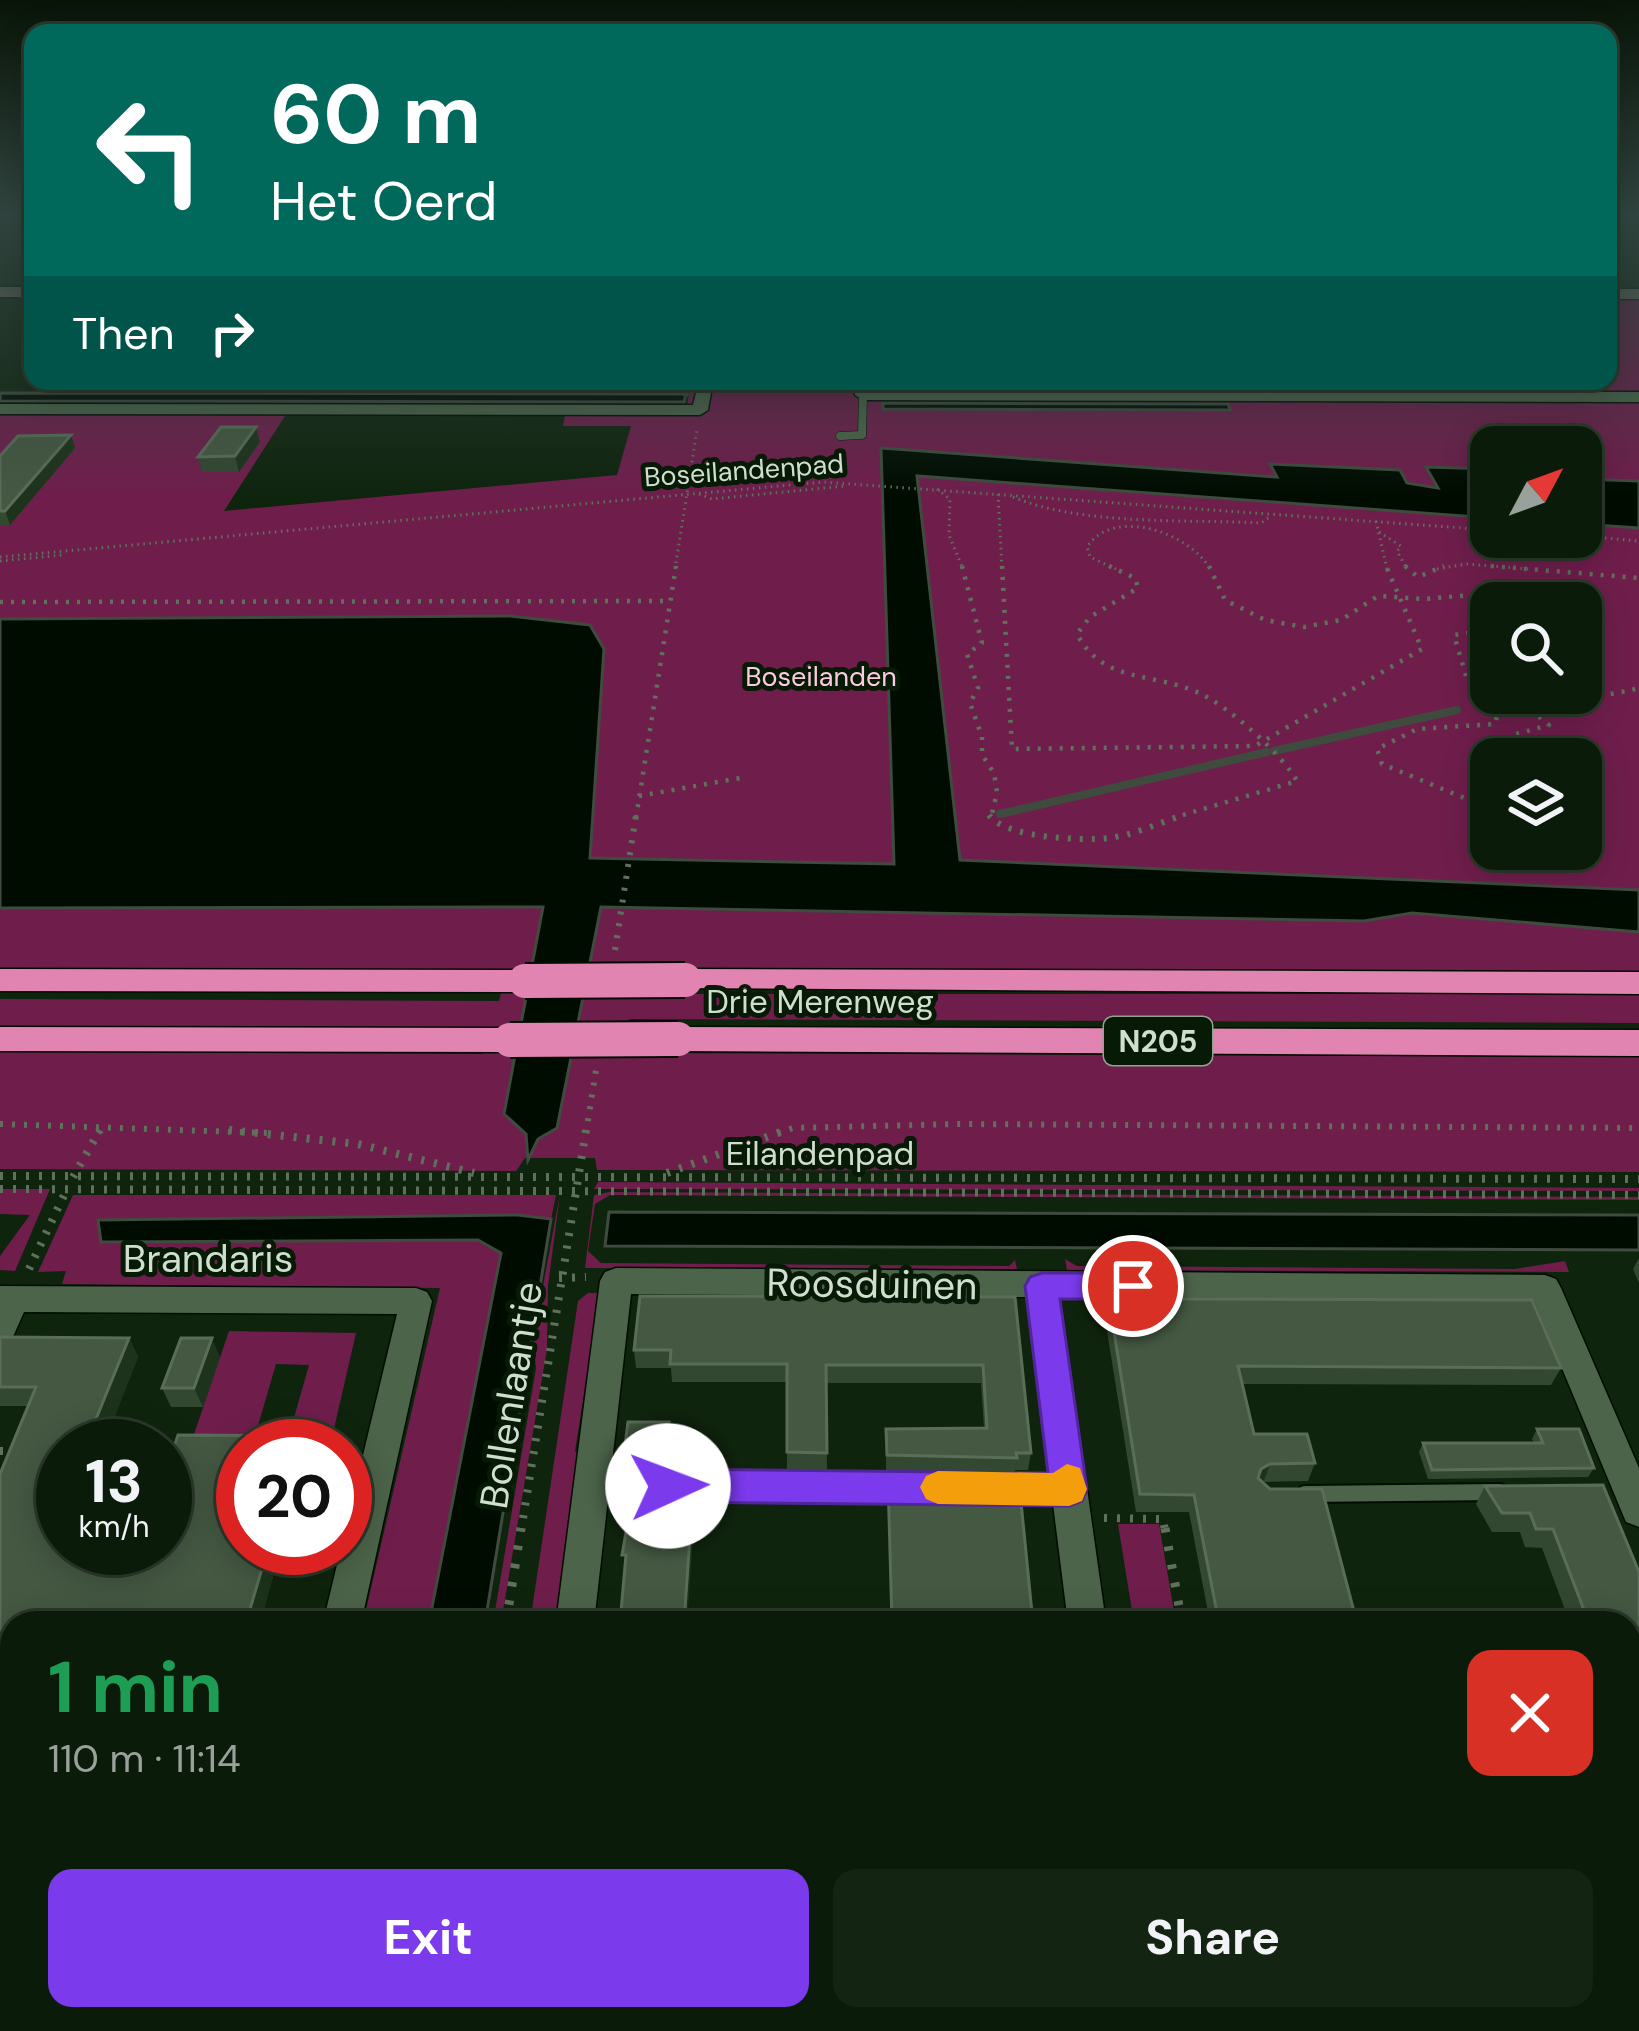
<!DOCTYPE html>
<meta charset="utf-8">
<style>
:root{--surface:#0b1b0a;--page:#142413;--text:#f1f3f6;--muted:#9aa19c;--line:#2b392b;--accent:#7c3aed}
body{margin:0;font-family:"DM Sans",sans-serif;background:var(--page);color:var(--text);height:100vh;display:flex;flex-direction:column;font-size:45px;white-space:nowrap}
*{box-sizing:border-box;margin:0}
p{font-size:39px;color:var(--muted)}
.icon{flex:none;width:66px;height:66px;fill:none;stroke:currentColor;stroke-width:2;stroke-linecap:round;stroke-linejoin:round}
.map{position:relative;flex:1;overflow:hidden}
.panel{position:absolute;left:0px;top:1611px;width:1641px;height:420px;display:flex;flex-direction:column;background:var(--surface);border-radius:36px 36px 0 0;box-shadow:0 6px 30px #0003,0 0 0 3px var(--line)}
.panel>*{flex:none}
.top-card{position:absolute;left:24px;top:24px;width:1593px;height:366px;border-radius:24px;box-shadow:0 6px 30px #0003,0 0 0 3px var(--line);background:#00695c;color:#fff;overflow:hidden}
.needle{width:78px;rotate:49deg}
.fabs{position:absolute;left:1470px;top:426px;display:grid;gap:24px}
.fabs a{display:grid;place-items:center;width:132px;height:132px;border-radius:24px;background:var(--surface);box-shadow:0 6px 30px #0003,0 0 0 3px var(--line);font-size:60px}
.speed{position:absolute;left:36px;top:1419px;display:flex;gap:24px;font-size:60px;font-weight:700;text-align:center}
.speed>*{display:grid;place-content:center;width:156px;height:156px;border-radius:50%;background:var(--surface);box-shadow:0 6px 30px #0003,0 0 0 3px var(--line);line-height:1}
.speed small{font-size:30px;font-weight:400}
.speed .limit{border:18px solid #d22;background:#fff;color:#111}
.pin{position:absolute;display:grid;place-items:center;width:102px;height:102px;color:#fff;margin:-51px;border:6px solid #fff;border-radius:50%;box-shadow:0 3px 12px #0007}
.me{position:absolute;width:132px;margin:-66px;rotate:88deg;stroke-linejoin:round;filter:drop-shadow(0 0 9px #0008)}
.turn{display:flex;align-items:center;gap:42px;height:252px;padding:0 48px;font-size:54px}
.turn .icon{width:156px;height:156px;stroke-width:2.5}
.turn b{display:block;font-size:84px;line-height:102px}
.then{display:flex;align-items:center;height:114px;padding:0 48px;background:#0003;gap:24px;font-size:45px}
.round{display:grid;place-items:center;flex:none;width:126px;height:126px;border-radius:24px;background:var(--page)}
.overview{display:flex;align-items:center;justify-content:space-between;height:204px;padding:0 48px}
h1{font-size:72px;font-weight:700;line-height:90px;color:#1e9e55}
.cta{display:flex;gap:24px;margin-top:auto;padding:24px 48px}
.cta a{flex:1;height:138px;border-radius:24px;background:var(--accent);color:#fff;font-size:48px;font-weight:700;line-height:138px;text-align:center}
.cta a+a{background:var(--page);color:var(--text)}
.map>svg:first-child{display:block}
.green{fill:#6f1e4c;fill-rule:evenodd}
.water{fill:#000c00;stroke:#3e4b3e;stroke-width:3}
.lines{fill:none;stroke-linecap:round;stroke-linejoin:round}
.stream-far1{stroke:#3e4b3e;stroke-width:6}
.stream{stroke:#3e4b3e;stroke-width:8}
.lane-far1-casing{stroke:#000d00;stroke-width:9}
.lane-casing{stroke:#000d00;stroke-width:20}
.street-casing{stroke:#000d00;stroke-width:3}
.secondary-casing{stroke:#000d00;stroke-width:3}
.highway-casing{stroke:#000d00;stroke-width:3}
.path-far4{stroke:#5f715d;stroke-width:3;stroke-dasharray:1.5 4.5;stroke-linecap:butt}
.path-far3{stroke:#5f715d;stroke-width:4.5;stroke-dasharray:3 8;stroke-linecap:butt}
.path-far2{stroke:#5f715d;stroke-width:6;stroke-dasharray:3 9;stroke-linecap:butt}
.path-far1{stroke:#5f715d;stroke-width:8;stroke-dasharray:3 10;stroke-linecap:butt}
.path{stroke:#5f715d;stroke-width:9;stroke-dasharray:4.5 14;stroke-linecap:butt}
.lane-far1{stroke:#4c644a;stroke-width:8}
.lane{stroke:#4c644a;stroke-width:16}
.street{fill:#4c644a;fill-rule:evenodd}
.secondary{fill:#796e69;fill-rule:evenodd}
.highway{fill:#e184b2;fill-rule:evenodd}
.highway-bridge-casing{stroke:#000d00;stroke-width:38;stroke-linecap:butt}
.highway-bridge{stroke:#e184b2;stroke-width:34}
.wall{fill:#334831}
.shaded-wall{fill:#1d331b}
.building{fill:#445842;stroke:#5a6d58;stroke-width:3}
.route{fill:#7c3aed;stroke:#51269a;stroke-width:3}
.slow{fill:#f59e0b}
.labels{text-anchor:middle;dominant-baseline:central;stroke-width:10;stroke-linejoin:round;paint-order:stroke}
.far-street-label{font-size:27px;fill:#d0decf;stroke:#061a05}
.far-park-label{font-size:27px;fill:#fccbe1;stroke:#061a05}
.shield{fill:#061a05;stroke:#93a392;stroke-width:3}
.shield-label{font-size:30px;font-weight:bold;fill:#d0decf}
.street-label{font-size:33px;fill:#d0decf;stroke:#061a05}
.near-street-label{font-size:39px;fill:#d0decf;stroke:#061a05}
</style>
<div class="map">
<svg width="1639" height="2031" viewBox="0 0 1639 2031">
<rect width="100%" height="100%" fill="#0f240d"/>
<g class="green">
<path d="M1608,299h31v94l-684,-2 684,7v581l-998,-11 -6,26h1004v29l-1010,-4 -8,34 1018,4v115l-1042,-2 -2,-12h-70l-9,13 -516,-2v-117l483,2 9,-27 -492,-1v-27l499,2 9,-32 -99,9 -409,1v-567l287,1 -63,98 393,-36 14,-49h-68l2,-10 121,-3 5,-32h164v11h23l-2,-11h732zM1491,447h90v90h-90zM1491,603h90v90h-90zM1491,759h90v90h-90z"/>
<path d="M598,1182l1041,6v3l-1045,-2z"/>
<path d="M0,1189h50l-35,82 -15,-1v-14l30,-41 -30,-1z"/>
<path d="M610,1192l1029,5v3l-1029,-5 -15,9 -7,47 13,12 408,3 6,-6 2,9 -432,-1 9,-73z"/>
<path d="M560,1194l-12,92 -1,63 -46,274h-8l43,-255 -3,-28z"/>
<path d="M73,1195h483l-5,24 -33,-4 -39,25 23,14 -73,369h-66l77,-335 -378,-4 4,-13 -28,1z"/>
<path d="M1065,1259l12,7 438,3 50,-8 4,11 -502,-2z"/>
<path d="M588,1293h12l-25,158 3,2 -23,170h-25l48,-322z"/>
<path d="M229,1331l127,2 -26,113h-44l23,-81 -33,-1 -24,82 -65,9z"/>
<path d="M1118,1524h41l17,99h-42z"/>
<path d="M1151,2019h150l3,12h-152z"/>
</g>
<g class="water">
<path d="M0,393l686,1 -2,8 -684,-1z"/>
<path d="M883,403l345,1 2,6 -347,-1z"/>
<path d="M881,448l396,29 -7,-13 130,6 7,13 31,5 -12,-21 65,2v49l-574,-42 43,384 679,30v42l-227,-19 -48,8 -763,-14 -44,221 -19,11 -10,21 -2,-26 -22,-20 39,-207 -543,1v-289l510,-3 80,9 14,24 -14,209 304,6z"/>
<path d="M1581,479l58,2v47l-58,-4z"/>
<path d="M609,1212l1030,3v35l-1034,-4z"/>
<path d="M518,1215l33,4 -66,404h-56l72,-370 -23,-13 -377,2 -3,-22z"/>
</g>
<g class="lines">
<path class="stream-far1" d="M686,394l2,-13"/>
<g class="stream">
<path d="M1274,751l183,-41"/>
<path d="M1000,814l267,-62"/>
</g>
<defs>
<path id="lane-far1" d="M840,436l22,-1 1,-40"/>
<g id="lane">
<path d="M678,1485l224,2"/>
<path d="M594,1488l56,-2"/>
<path d="M1002,1488l67,1"/>
<path d="M1305,1494l194,-2"/>
</g>
<g id="street">
<path d="M699,381h14l-5,29 -8,5 -700,-1v-10l693,1z"/>
<path d="M854,381h14l2,10 769,1v10l-776,-2 -8,-5z"/>
<path d="M616,1268l929,7 11,4 5,9 78,180v59l-13,-5 -92,-221 -474,-4 46,326h-38l-41,-326 -396,-3 -37,329h-38l44,-342 5,-9z"/>
<path d="M0,1286l416,2 11,4 5,9 -71,322h-38l18,-75h4v-18l52,-216 -373,-2 -12,27 -12,4z"/>
<path d="M224,2019h46l-3,12h-46z"/>
<path d="M499,2019h46l-1,12h-46z"/>
<path d="M1116,2019h46l1,12h-46z"/>
</g>
<g id="secondary">
<rect x="0" y="287" width="33" height="10"/>
<rect x="1608" y="289" width="31" height="10"/>
</g>
<g id="highway">
<path d="M0,969l525,1 12,3 6,8 -6,8 -12,3 -525,-1z"/>
<path d="M685,969l954,3v22l-966,-6 -6,-8 6,-8z"/>
<path d="M0,1027l510,1 13,3 5,9 -5,9 -13,3 -510,-1z"/>
<path d="M678,1027l961,3v26l-961,-5 -13,-3 -5,-9 5,-9z"/>
</g>
</defs>
<use href="#lane-far1" class="lane-far1-casing"/>
<use href="#lane" class="lane-casing"/>
<use href="#street" class="street-casing"/>
<use href="#secondary" class="secondary-casing"/>
<use href="#highway" class="highway-casing"/>
<g class="path-far4">
<path d="M937,489l13,10 -1,36 14,34"/>
<path d="M699,494l13,5 133,-13"/>
<path d="M998,494l4,75"/>
<path d="M1013,497c70,29 172,22 248,26l10,-7"/>
<path d="M1376,521l11,48"/>
<path d="M1379,532l22,14 -4,5 10,18"/>
<path d="M1581,536l58,5"/>
<path d="M0,557l823,-75 668,48"/>
<path d="M0,561l63,-6"/>
<path d="M675,569l22,-139"/>
<path d="M1116,569l-26,-12 -3,-10c27,-41 103,-14 123,22"/>
<path d="M1437,569l30,-5 61,5"/>
</g>
<g class="path-far3">
<path d="M962,566l20,77 -15,11 11,34 -8,15 12,34v18l12,18 3,19 -6,26"/>
<path d="M1002,566l10,183 243,-3 167,-97 -36,-83"/>
<path d="M1109,566l26,12 3,10 -48,29 -13,17c26,50 77,38 122,59 29,13 83,61 98,88l-124,37"/>
<path d="M1209,566l16,34 40,20 39,7 37,-7 37,-24 47,3 114,-10 41,4 12,8 6,40 -17,6"/>
<path d="M1405,566l13,11 26,-11"/>
<path d="M1491,566l148,12"/>
<path d="M0,602l670,-1"/>
<path d="M1491,630l-37,5 13,44 30,37 -2,8 -78,5 -40,20 5,15 109,45"/>
<path d="M1488,706l19,3 12,-4"/>
<path d="M1520,759l-11,-23 40,-11 -30,-25c40,0 82,-2 120,-12"/>
<path d="M639,796l107,-19"/>
<path d="M636,818l40,-252"/>
</g>
<g class="path-far2">
<path d="M989,815c16,23 92,26 120,23 24,-3 51,-15 74,-23"/>
<path d="M615,950l21,-135"/>
<path d="M0,1124l268,9"/>
<path d="M98,1133l4,-6"/>
<path d="M586,1133l10,-63"/>
<path d="M778,1133l15,-5 166,-4 680,4"/>
</g>
<g class="path-far1">
<path d="M229,1130l129,14 116,29"/>
<path d="M667,1173l119,-43"/>
<path d="M0,1176l1639,3"/>
<path d="M73,1177l27,-47"/>
<path d="M0,1189l1639,6"/>
<path d="M29,1269l38,-80"/>
<path d="M559,1278l27,-1"/>
<path d="M318,1441l35,-1"/>
<path d="M0,1451h17"/>
<path d="M1104,1518l59,1 2,12"/>
<path d="M521,1531l65,-401"/>
</g>
<g class="path">
<path d="M1165,1528l17,95"/>
<path d="M506,1623l15,-95"/>
<path d="M0,1810h12"/>
<path d="M1308,2019l2,12"/>
<path d="M444,2031l1,-12"/>
<path d="M819,2031l3,-12"/>
</g>
<use href="#lane-far1" class="lane-far1"/>
<use href="#lane" class="lane"/>
<use href="#street" class="street"/>
<use href="#secondary" class="secondary"/>
<use href="#highway" class="highway"/>
<defs>
<g id="highway-bridge">
<path d="M525,981l160,-1"/>
<path d="M510,1040l168,-1"/>
</g>
</defs>
<use href="#highway-bridge" class="highway-bridge-casing"/>
<use href="#highway-bridge" class="highway-bridge"/>
</g>
<g class="wall">
<path d="M71,435l4,13 -65,77h-10v-69z"/>
<path d="M260,442l-21,30h-37l-4,-15z"/>
<path d="M1639,1258v25l-6,-14z"/>
<path d="M1107,1288l75,11 379,69 -10,17 -309,-1 12,50 61,29 -7,18 -45,1 94,141h-147l-21,-111h-53l-33,-206z"/>
<path d="M1015,1297l16,156 -3,17h-13l-1,5 -128,-2v-44l98,-1 -3,-45h-155l1,87h-40v-88h-115l-1,-14h-35l-2,-18z"/>
<path d="M0,1337l129,1 9,19 -35,89h-40v102l180,-102v102h38l-21,75h-248v57l-12,30v-236l28,-68h-28z"/>
<path d="M220,1357l-17,50h-32l-9,-19z"/>
<path d="M1537,1429l57,39 -6,9 -160,2 -9,-27 4,-9h111l-2,-4z"/>
<path d="M669,1436h30l-1,36 -73,-2 -2,-10z"/>
<path d="M888,1480l145,143h-142z"/>
<path d="M1485,1486l154,86v459h-15l-4,-12h9v-396h-59l-28,-75 -17,-1 -5,-15h-28l-16,-28z"/>
<path d="M12,1787v55l-12,-13v-10z"/>
<path d="M12,1897v110h-12v-77z"/>
<path d="M1342,2019h218l4,12h-220z"/>
</g>
<g class="shaded-wall">
<path d="M256,427l4,15 -21,30 -4,-16z"/>
<path d="M71,435l4,13 -65,77 -5,-14z"/>
<path d="M129,1338l9,19 -35,89h-18z"/>
<path d="M212,1338l8,19 -17,50 -9,-19z"/>
<path d="M1270,1464l-6,17 -9,6 6,-18z"/>
<path d="M694,1479l2,18 -9,126h-3z"/>
<path d="M268,1548h13l-21,75h-14z"/>
<path d="M2,1656l10,14v10l-12,30z"/>
</g>
<g class="building">
<path d="M221,427h35l-21,29 -37,1z"/>
<path d="M71,435l-66,76h-5v-55l18,-20z"/>
<path d="M1107,1288h73l2,11 350,1 29,68 -323,-2 16,68h53l8,29 -45,1 -9,5 -3,9 12,11h52l35,134h-138l-25,-128 -54,-1z"/>
<path d="M640,1296l375,1 16,156h-15l1,5 -130,-3 -1,-26 101,-1 -4,-63h-157l1,88 -40,-1v-88h-117l1,-14h-37z"/>
<path d="M0,1337l129,1 -44,108h-22v53l-3,6h3v43h102v-101h9l4,-12 143,1 -3,10h-75v102h25l-22,75h-234v33h-10l-2,4v-186l36,-87h-36z"/>
<path d="M181,1338h31l-18,50h-32z"/>
<path d="M628,1422h41l-2,13 32,1 -2,26 -74,-2z"/>
<path d="M1537,1429h42l15,39 -162,2 -9,-27h120z"/>
<path d="M694,1479l-10,144h-64l6,-68h-4l13,-74z"/>
<path d="M888,1480l131,2 14,141h-141z"/>
<path d="M1603,1485l36,87v444l-10,-30v-232h10l-10,-25v-106h-40l-36,-94h-17l-6,-16h-28l-17,-27z"/>
<path d="M12,1787v39h-12v-7z"/>
<path d="M12,1897v96h-12v-63z"/>
<path d="M578,2019h76l-1,12h-76z"/>
<path d="M996,2019h77l1,12h-77z"/>
<path d="M1354,2019h206l4,12h-207z"/>
<path d="M721,2020l25,1v10h-25z"/>
</g>
<linearGradient id="sky" x2="0" y2="1"><stop stop-color="#081407"/><stop offset="0.43" stop-color="#314540"/><stop offset="1" stop-color="#314540" stop-opacity="0"/></linearGradient>
<rect width="1639" height="498" fill="url(#sky)"/>
<path class="route" d="M1042,1273h91l12,4 4,9 -4,10 -12,3h-73l27,190 -5,12 -13,5 -401,-4 -13,-5 -6,-11 6,-12 13,-5 380,4 -23,-187 5,-9z"/>
<path class="slow" d="M1067,1464l13,4 7,21 -5,12 -13,5 -131,-2 -12,-5 -6,-12 6,-11 12,-5 115,2z"/>
<g class="labels">
<g class="far-street-label">
<text transform="translate(744 470) rotate(-4)">Boseilandenpad</text>
</g>
<g class="far-park-label">
<text x="821" y="676">Boseilanden</text>
</g>
<rect class="shield" x="1104" y="1017" width="108" height="48" rx="9"/>
<g class="shield-label">
<text x="1158" y="1041">N205</text>
</g>
<g class="street-label">
<text x="820" y="1001">Drie Merenweg</text>
<text x="820" y="1153">Eilandenpad</text>
</g>
<g class="near-street-label">
<text x="208" y="1258">Brandaris</text>
<text transform="translate(872 1284) rotate(1)">Roosduinen</text>
<text transform="translate(511 1395) rotate(-81)">Bollenlaantje</text>
</g>
</g>
</svg>
<div class="fabs">
<a><svg class="needle" viewBox="-14 -14 28 28"><path d="M0-13l5 13h-10z" fill="#e53935"/><path d="M0 13l5-13h-10z" fill="#9aa19c"/></svg></a>
<a><svg class="icon" aria-label="search" viewBox="0 0 24 24"><circle cx="10" cy="10" r="6"/><path d="M15 15l6 6"/></svg></a>
<a><svg class="icon" aria-label="layers" viewBox="0 0 24 24"><path d="M12 4l9 5-9 5-9-5zM3 14l9 5 9-5"/></svg></a>
</div>
<div class="speed"><div>13<small>km/h</small></div><div class="limit">20</div></div>
<div class="pin" style="left:1133px;top:1286px;background:#d93025"><svg class="icon" aria-label="arrive" viewBox="0 0 24 24"><path d="M6 21V4h12l-3 4 3 4H6"/></svg></div>
<svg class="me" style="left:668px;top:1486px" viewBox="-20 -20 40 40"><circle r="19" fill="#fff"/><path d="M0-13L10 11 0 6-10 11z" fill="#7c3aed"/></svg>
<div class="top-card">
<div class="turn"><svg class="icon" aria-label="left" viewBox="0 0 24 24"><path d="M17 20v-9H6M10 6l-5 5 5 5"/></svg><div><b>60 m</b>Het Oerd</div></div>
<div class="then">Then<svg class="icon" aria-label="right" viewBox="0 0 24 24"><path d="M7 20v-9h11M14 6l5 5-5 5"/></svg></div>
</div>
<section class="panel">
<div class="overview"><div><h1>1 min</h1><p>110 m · 11:14</p></div><a class="round" style="background:#d93025;color:#fff"><svg class="icon" aria-label="close" viewBox="0 0 24 24"><path d="M6 6l12 12M18 6L6 18"/></svg></a></div>
<div class="cta"><a>Exit</a><a>Share</a></div>
</section>
</div>
